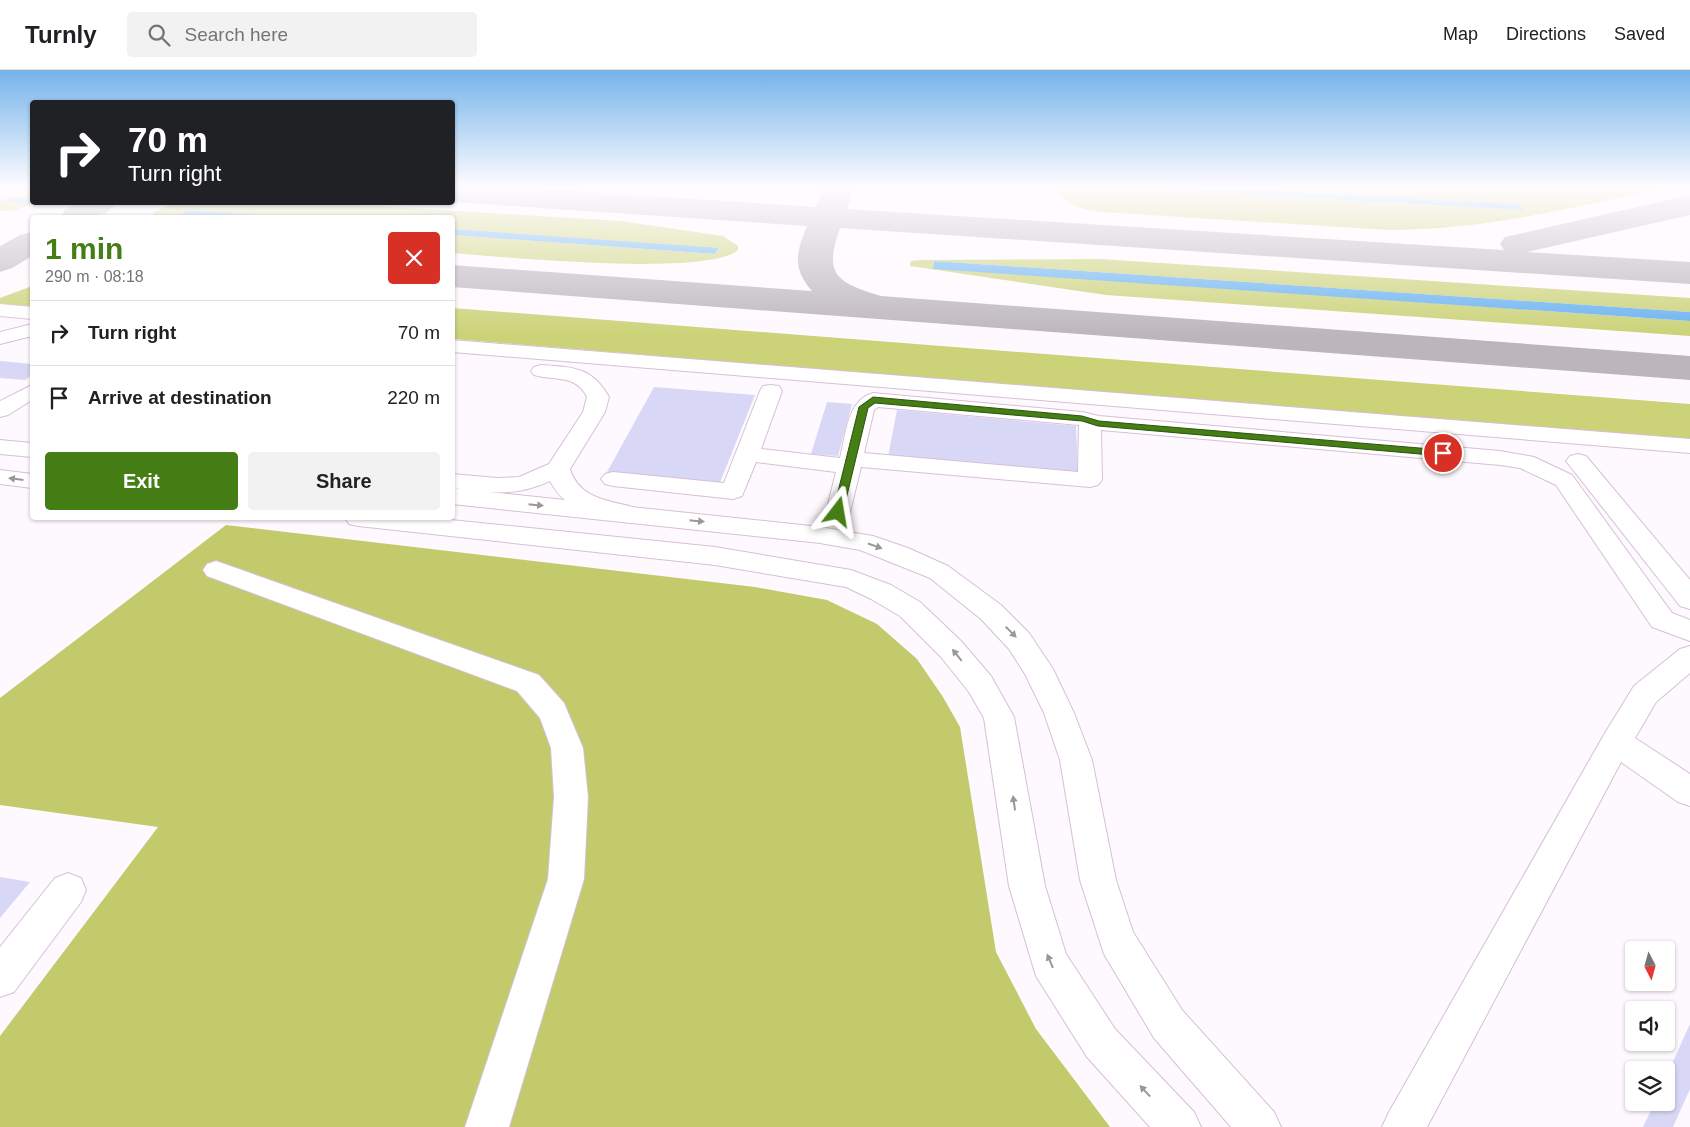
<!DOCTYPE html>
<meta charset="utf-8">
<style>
:root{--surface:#fff;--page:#f2f2f2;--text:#202124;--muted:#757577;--line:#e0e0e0;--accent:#467e16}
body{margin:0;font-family:Arial,sans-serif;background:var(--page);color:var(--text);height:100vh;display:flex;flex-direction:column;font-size:19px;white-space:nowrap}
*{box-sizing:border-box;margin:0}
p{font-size:16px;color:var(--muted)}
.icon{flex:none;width:28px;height:28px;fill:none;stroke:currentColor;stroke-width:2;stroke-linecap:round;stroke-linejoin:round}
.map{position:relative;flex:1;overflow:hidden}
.side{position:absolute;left:30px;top:145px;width:425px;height:305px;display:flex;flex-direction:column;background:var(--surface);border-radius:5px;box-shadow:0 1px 4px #0004}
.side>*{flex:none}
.guide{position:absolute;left:30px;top:30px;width:425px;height:105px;border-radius:5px;box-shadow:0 1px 4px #0004;background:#202124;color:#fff;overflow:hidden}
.needle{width:32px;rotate:174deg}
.controls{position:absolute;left:1625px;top:871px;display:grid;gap:10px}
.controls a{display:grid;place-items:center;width:50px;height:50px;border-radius:5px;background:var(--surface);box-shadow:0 1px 4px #0004;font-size:25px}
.pin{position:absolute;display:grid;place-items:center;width:42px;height:42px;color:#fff;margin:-21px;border:2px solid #fff;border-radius:50%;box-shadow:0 1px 5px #0007}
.me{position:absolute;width:55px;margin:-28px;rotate:14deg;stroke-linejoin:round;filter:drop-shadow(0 0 4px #0008)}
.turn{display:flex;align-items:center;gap:18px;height:105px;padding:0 15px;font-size:22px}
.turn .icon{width:65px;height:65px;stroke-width:2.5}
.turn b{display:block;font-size:35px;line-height:42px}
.round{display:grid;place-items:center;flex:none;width:52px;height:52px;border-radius:5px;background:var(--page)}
.overview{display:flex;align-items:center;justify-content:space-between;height:85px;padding:0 15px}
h1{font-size:30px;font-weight:600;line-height:38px;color:var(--accent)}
.action{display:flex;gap:10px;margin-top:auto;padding:10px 15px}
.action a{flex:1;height:58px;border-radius:5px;background:var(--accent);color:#fff;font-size:20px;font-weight:600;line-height:58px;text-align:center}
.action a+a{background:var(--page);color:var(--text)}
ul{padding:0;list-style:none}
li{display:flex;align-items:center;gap:15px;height:65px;padding:0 15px;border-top:1px solid var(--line)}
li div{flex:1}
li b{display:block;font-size:19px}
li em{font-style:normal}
header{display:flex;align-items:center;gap:30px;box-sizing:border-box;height:70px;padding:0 25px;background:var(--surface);border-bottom:1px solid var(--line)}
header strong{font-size:24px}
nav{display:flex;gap:28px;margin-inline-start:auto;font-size:18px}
.search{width:350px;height:45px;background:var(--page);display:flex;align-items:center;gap:12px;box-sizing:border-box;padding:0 18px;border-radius:5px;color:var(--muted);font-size:19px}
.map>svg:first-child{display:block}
.green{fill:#cbd277}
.forest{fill:#c3ca6c}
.water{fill:#67b1f0}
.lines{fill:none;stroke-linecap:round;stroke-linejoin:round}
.stream{stroke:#67b1f0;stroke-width:4}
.taxiway{fill:#bcb6bc;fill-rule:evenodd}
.building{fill:#d8d8f6}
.minor-casing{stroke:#d7bfd6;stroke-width:2}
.major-casing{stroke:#d7bfd6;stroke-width:2}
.minor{fill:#fff;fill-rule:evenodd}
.major{fill:#fff;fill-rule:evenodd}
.oneway{fill:#9a969a}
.route{fill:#467e16;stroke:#2e520e}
</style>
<header>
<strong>Turnly</strong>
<div class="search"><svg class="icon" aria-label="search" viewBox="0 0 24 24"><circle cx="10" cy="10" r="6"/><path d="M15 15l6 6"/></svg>Search here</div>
<nav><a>Map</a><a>Directions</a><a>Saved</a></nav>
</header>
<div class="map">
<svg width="1690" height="1057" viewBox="0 0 1690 1057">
<rect width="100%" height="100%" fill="#fef9fe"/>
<g class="green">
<path d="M1053,118h78l392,22 -5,-6 -287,-16h433c-92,20 -181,42 -276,42l-285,-18c-22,-3 -37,-6 -50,-24z"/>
<path d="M31,124l1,8 3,1 -20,7 -15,1v-11z"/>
<path d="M181,133h145l295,18 102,15 15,10v4c-30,27 -237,7 -285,3v-18l262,19 4,-5 -266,-20 -1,-11h-162l-102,-8 -9,5 26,2h-52l1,-5 15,-7z"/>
<path d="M1100,189l590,39v14l-756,-51 -1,7 757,53v15l-584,-41 -196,-29 1,-5 9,-1z"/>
<path d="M32,216v23l-32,-3v-8z"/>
<path d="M452,238l1238,96v37l-1237,-102z"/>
</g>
<path class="forest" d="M226,455l529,62 72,13 50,24 40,35 26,38 17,30 36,225 40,77 74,98h-1110v-91l158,-209 -158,-22v-107z"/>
<g class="water">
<path d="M1131,118h100l287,16 6,6z"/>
<path d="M188,140l102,7 -112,-1z"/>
<path d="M453,159l266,19 -4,6 -262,-19z"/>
<path d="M934,191l756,51v9l-757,-52z"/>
</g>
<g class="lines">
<path class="stream" d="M9,130l23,2"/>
<g class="taxiway">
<path d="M452,118h75l289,19 7,-19h31l-7,21 657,41 -4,-6 5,-7 185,-42v20l-163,37 163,10v22l-850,-56c-17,48 -3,54 41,68l809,60v24l-1238,-93v-22l360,26c-20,-23 -16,-38 -5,-65l-355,-24z"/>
<path d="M78,132h39c-14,20 -36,16 -57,16l4,-7z"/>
<path d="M32,162v24l-20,12 -12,4v-26l20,-11z"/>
</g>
</g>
<g class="building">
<path d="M0,291l32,3v11l-7,5 -25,-2z"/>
<path d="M654,317l101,8 -36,90 -113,-11z"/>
<path d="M827,332l25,2 -14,52 -27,-2z"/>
<path d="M897,340l179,16 2,48 -190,-17z"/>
<path d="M0,807l30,5 -30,36z"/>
<path d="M1690,954v65l-17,38h-30l12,-25h11v-25z"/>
</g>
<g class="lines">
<defs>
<g id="minor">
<path d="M0,234l32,3v12l-32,-3z"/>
<path d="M32,254v12l-32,8v-12z"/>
<path d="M452,270l1238,99v14l-1238,-101z"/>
<path d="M541,295c32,2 51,2 68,32l-4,15 -35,57c9,29 36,31 63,38l3,6 -3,6c-16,4 -55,-8 -68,-19 -7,-5 -11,-12 -15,-19 -35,16 -60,12 -98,7v-14l45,4 22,-1 30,-13 34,-52 4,-15c-11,-23 -32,-16 -53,-22l-3,-4 3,-4z"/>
<path d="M32,315v15l-24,15 -8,2v-16z"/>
<path d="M771,315l8,1 3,5 -21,58 79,9c6,-23 7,-58 33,-65l209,19 17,4 401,35 34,6 38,18 100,138 18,7v21l-38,-14 -96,-142 -36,-17 -20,-3 -399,-35 1,50 -4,5 -8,2 -229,-20 -11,45 -3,6 -9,2 -9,-2 -3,-6 10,-40 -80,-10 -14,34 -9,3 -120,-13 -8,-2 -4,-5 4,-5 8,-2 111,11 36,-92 3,-5zM878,337l201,18 -1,47 -214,-19 10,-43z"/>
<path d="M1578,384l8,2 104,124v29l-10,-3 -110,-140 -4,-5 4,-5z"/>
<path d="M216,491l323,114 25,28 19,45 5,49 -4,82 -75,248h-44l83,-248 6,-82 -3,-49 -11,-30 -23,-27 -310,-115 -4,-6 4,-6z"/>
<path d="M1690,576v27l-34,29 -21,36 55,36v32l-12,-4 -57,-40 -194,365h-45l7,-15 216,-379 29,-47 46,-37z"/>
<path d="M68,803l13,5 5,12 -5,12 -67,90 -14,5v-50l55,-69z"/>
</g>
<g id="major">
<path d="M0,370l32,3v14l-32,-3z"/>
<path d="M0,400l32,4v14l-32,-4z"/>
<path d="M452,418l368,39 53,9 35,12 40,18 53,39 28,28 24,36 21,44 18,47 24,120 17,52 49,78 92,102 7,15h-50l-77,-89 -50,-84 -24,-74 -20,-120 -16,-47 -19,-39 -16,-25 -28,-30 -51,-41 -70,-28 -40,-7 -368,-39z"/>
<path d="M345,448h86l284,29 136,23 40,15 29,17 41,39 30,35 23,41 31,169 21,68 49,75 79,83 7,15h-51l-63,-70 -51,-81 -27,-90 -25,-168 -15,-26 -28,-35 -41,-41 -29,-17 -25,-12 -131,-22 -357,-39 -9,-2z"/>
</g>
</defs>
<use href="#minor" class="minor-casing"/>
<use href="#major" class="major-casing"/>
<use href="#minor" class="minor"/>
<use href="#major" class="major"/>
</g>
<defs><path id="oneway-solid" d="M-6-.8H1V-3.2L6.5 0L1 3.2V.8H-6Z" transform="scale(1.25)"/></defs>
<g class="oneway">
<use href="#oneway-solid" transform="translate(16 409) rotate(-173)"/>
<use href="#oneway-solid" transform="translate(536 435) rotate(6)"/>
<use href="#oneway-solid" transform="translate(697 451) rotate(6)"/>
<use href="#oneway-solid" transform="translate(875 476) rotate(19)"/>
<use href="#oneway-solid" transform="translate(1011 562) rotate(45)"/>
<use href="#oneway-solid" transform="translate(957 585) rotate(-129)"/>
<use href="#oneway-solid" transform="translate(1014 733) rotate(-98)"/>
<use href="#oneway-solid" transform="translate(1050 891) rotate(-113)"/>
<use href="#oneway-solid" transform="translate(1145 1021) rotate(-133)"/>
</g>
<linearGradient id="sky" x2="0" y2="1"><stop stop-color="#74b3eb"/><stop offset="0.44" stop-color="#fffcff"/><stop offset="1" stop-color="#fffcff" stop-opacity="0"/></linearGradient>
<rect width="1690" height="266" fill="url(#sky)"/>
<path class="route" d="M873,327l209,19 17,5 344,29 5,3 -5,3 -345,-30 -16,-5 -207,-18 -7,5 -25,104 -1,2h-8l-1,-2 26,-105z"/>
</svg>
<div class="controls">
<a><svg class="needle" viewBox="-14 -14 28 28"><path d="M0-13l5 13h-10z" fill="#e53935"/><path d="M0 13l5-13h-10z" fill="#757577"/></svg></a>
<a><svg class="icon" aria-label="sound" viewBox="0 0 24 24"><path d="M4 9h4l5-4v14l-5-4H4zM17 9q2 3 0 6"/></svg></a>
<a><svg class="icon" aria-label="layers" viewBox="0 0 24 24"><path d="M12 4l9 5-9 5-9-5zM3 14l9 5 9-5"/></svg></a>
</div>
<div class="pin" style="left:1443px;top:383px;background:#d93025"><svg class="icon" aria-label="arrive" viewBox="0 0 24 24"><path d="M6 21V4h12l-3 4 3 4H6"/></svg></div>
<svg class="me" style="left:838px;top:442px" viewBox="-20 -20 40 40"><path d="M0-17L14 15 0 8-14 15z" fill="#467e16" stroke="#fff" stroke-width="4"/></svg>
<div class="guide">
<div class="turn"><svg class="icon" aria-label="right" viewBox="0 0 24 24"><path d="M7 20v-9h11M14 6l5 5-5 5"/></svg><div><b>70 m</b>Turn right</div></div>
</div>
<section class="side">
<div class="overview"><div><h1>1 min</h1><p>290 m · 08:18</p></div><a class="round" style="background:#d93025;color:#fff"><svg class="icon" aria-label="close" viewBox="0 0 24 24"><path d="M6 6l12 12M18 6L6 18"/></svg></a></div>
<ul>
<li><svg class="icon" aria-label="right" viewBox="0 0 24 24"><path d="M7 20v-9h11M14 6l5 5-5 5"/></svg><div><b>Turn right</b></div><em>70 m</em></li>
<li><svg class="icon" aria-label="arrive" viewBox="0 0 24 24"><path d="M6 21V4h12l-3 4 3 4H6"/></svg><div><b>Arrive at destination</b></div><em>220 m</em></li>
</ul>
<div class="action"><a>Exit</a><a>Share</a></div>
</section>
</div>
